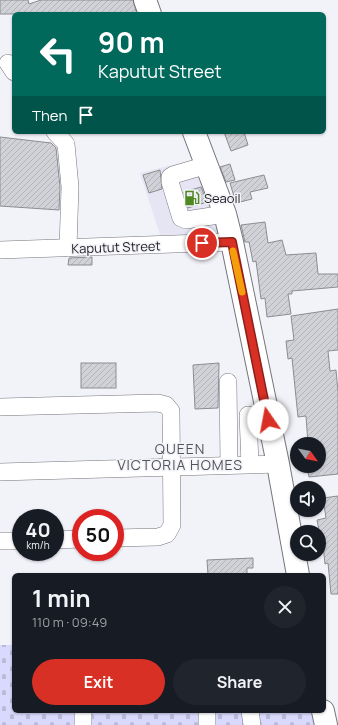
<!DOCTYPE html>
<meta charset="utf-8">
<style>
:root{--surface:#171b24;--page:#20242c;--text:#f1f3f6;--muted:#9ea1a6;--accent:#d93025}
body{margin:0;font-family:Manrope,sans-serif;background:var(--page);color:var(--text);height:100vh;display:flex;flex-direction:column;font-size:15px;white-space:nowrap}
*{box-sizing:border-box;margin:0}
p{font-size:13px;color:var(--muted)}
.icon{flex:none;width:22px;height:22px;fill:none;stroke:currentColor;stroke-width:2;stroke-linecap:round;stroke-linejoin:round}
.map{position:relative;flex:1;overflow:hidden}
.side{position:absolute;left:12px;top:573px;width:314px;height:140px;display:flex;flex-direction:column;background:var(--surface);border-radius:6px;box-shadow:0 1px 3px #0004}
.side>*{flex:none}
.guide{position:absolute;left:12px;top:12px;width:314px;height:122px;border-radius:6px;box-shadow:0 1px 3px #0004;background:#00695c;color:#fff;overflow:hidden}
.needle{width:26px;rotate:123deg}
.controls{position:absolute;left:290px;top:437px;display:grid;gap:8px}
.controls a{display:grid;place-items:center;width:36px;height:36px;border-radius:50%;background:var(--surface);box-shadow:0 1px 3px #0004;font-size:20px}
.speed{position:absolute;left:12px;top:509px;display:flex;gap:8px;font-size:20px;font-weight:700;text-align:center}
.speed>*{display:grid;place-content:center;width:52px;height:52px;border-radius:50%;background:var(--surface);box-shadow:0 1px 3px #0004;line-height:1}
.speed small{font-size:10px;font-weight:400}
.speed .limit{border:6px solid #d22;background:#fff;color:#111}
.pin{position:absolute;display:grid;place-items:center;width:34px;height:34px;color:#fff;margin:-17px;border:2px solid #fff;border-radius:50%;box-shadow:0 1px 4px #0007}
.me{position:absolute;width:44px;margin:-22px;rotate:348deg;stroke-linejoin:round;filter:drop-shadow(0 0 3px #0008)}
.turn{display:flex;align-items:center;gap:14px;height:84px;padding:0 20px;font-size:18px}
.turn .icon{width:52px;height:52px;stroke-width:2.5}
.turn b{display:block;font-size:28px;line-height:34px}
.then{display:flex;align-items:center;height:38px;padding:0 20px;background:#0003;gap:8px;font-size:15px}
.round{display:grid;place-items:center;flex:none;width:42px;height:42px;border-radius:21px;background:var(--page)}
.headline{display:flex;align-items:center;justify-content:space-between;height:68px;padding:0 20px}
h1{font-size:24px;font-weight:700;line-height:30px}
.action{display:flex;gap:8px;margin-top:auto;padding:8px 20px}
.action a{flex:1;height:46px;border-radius:24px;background:var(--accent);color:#fff;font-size:16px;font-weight:700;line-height:46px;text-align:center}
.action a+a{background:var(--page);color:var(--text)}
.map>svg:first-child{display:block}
.built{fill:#e5e5f4}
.cemetery{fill:url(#cemetery-stones)}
.building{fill:url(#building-hatch);stroke:#8c8c92}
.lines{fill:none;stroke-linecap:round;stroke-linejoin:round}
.minor-casing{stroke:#75757b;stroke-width:18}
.major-casing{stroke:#75757b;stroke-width:24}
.minor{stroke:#fff;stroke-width:17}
.major{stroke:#fff;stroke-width:22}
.route-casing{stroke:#8d1f18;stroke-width:10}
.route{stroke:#d93025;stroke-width:7}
.slow{stroke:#f59e0b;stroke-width:7}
.labels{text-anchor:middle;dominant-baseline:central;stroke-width:3;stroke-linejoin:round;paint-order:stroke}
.poi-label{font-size:13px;fill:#1d1d20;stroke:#f2f2f9;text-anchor:start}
.street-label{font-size:13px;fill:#1d1d20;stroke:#f2f2f9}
.neighbourhood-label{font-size:14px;letter-spacing:1px;fill:#54555a;stroke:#f2f2f9}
</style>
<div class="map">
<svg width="338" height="725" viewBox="0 0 338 725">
<defs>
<pattern id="cemetery-stones" width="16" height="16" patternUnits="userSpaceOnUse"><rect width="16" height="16" fill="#d8d9fc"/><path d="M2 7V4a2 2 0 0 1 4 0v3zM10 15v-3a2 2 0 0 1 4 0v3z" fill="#b9bad8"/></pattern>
<pattern id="building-hatch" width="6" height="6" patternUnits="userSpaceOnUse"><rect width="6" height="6" fill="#d1d1d8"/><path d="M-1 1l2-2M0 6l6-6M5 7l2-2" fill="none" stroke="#b3b3b9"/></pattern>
</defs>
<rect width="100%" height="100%" fill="#f2f2f9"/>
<path class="built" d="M197,159l23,77 -60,-1 -20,-62z"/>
<path class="cemetery" d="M0,645h14v66h305l3,14h-322z"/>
<g class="building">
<path d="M0,0h28l1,4 12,-4h92l4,14h-137z"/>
<path d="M224,132h20l4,13 -17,6z"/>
<path d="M0,137l51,6 5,5 4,39 -1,23 -59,-4z"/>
<path d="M230,164l5,16 -9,2 -6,-15z"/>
<path d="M160,170l2,19 -13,4 -6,-18z"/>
<path d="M264,175l4,13 -18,4 2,7 -16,4 -6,-20z"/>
<path d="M201,187l6,15 -19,6 -4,-16z"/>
<path d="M265,222l3,21 14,-3 4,15 30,-2 2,21h20v13l-46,4v3h-4l3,20 -24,3 -2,-19 -4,1 -5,-38 -3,1 -4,-20h-4l-4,-17z"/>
<path d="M92,257v8h-24l1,-7z"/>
<path d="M338,309v41l-10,1 2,20 6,-1 2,22v82l-29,3 -2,-11h12v-22h-11l-2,-28 -8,1 -6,-59 -4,1 -2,-18 8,-1 -3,-24z"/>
<rect x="81" y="363" width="35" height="25"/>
<path d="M219,363l-1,45 -23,1 -2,-44z"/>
<path d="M338,496v98h-7l-3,-31 -3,1 -3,-29h-2l-3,-15 9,-2 -3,-20z"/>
<path d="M253,558v10h-6v7h-39l-1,-15z"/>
</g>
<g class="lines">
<defs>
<g id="minor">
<path d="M8,63l6,9"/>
<path d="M55,132l11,12 4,43 -2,61"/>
<path d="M207,165l-34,10 -3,2v5l10,33 1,3 5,2 39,-6"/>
<path d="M0,250l232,-8"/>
<path d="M228,382l1,82"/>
<path d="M0,407l158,-4 8,2 5,6 1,114 -5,9 -9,3 -43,1"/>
<path d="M248,415l2,49"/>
<path d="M0,472l278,-8"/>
<path d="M55,540l26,-1"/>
<path d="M0,541h21"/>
<path d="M207,711v14"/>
<path d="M250,711l2,14"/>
<path d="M83,725v-14"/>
</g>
<g id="major">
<path d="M145,0l5,14"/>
<path d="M194,132l31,82 7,28 46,222 20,111"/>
<path d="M323,711l3,14"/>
</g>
</defs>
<use href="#minor" class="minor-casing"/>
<use href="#major" class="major-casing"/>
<use href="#minor" class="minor"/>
<use href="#major" class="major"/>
</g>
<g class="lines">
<defs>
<path id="route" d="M202,243l30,-1 36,178"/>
</defs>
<use href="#route" class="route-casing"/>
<use href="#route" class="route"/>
<path class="slow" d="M233,251l9,41"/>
</g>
<defs>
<symbol id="fuel-bare" viewBox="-9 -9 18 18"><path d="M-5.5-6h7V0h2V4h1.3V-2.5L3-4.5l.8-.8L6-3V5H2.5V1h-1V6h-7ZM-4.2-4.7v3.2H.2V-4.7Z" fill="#4f8721" stroke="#f2f2f9" stroke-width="2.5" paint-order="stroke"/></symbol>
</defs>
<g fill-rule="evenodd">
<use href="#fuel-bare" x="181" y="187" width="22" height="22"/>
</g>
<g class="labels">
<g class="poi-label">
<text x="204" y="198">Seaoil</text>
</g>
<g class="street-label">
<text transform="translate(116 247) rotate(-2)">Kaputut Street</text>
</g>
<g class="neighbourhood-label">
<text x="180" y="448">QUEEN<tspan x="180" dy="16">VICTORIA HOMES</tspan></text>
</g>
</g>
</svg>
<div class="controls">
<a><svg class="needle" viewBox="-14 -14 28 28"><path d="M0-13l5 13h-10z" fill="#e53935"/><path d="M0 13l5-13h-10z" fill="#9ea1a6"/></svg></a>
<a><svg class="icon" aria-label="sound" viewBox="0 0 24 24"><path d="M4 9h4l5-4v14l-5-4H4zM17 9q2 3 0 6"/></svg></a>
<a><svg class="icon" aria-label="search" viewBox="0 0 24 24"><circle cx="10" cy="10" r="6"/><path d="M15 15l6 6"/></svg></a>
</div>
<div class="speed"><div>40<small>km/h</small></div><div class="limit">50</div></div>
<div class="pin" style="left:202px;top:243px;background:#d93025"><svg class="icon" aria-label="arrive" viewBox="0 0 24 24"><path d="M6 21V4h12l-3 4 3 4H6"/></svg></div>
<svg class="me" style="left:268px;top:420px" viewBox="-20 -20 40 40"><circle r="19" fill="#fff"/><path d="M0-13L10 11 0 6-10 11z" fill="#d93025"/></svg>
<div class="guide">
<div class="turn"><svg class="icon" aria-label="left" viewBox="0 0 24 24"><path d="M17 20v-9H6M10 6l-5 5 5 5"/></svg><div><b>90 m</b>Kaputut Street</div></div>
<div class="then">Then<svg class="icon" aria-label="arrive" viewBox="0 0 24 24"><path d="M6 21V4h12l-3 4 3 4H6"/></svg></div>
</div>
<section class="side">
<div class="headline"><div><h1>1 min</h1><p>110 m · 09:49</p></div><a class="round"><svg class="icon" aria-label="close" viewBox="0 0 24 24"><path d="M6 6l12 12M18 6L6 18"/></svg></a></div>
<div class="action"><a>Exit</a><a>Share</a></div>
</section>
</div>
